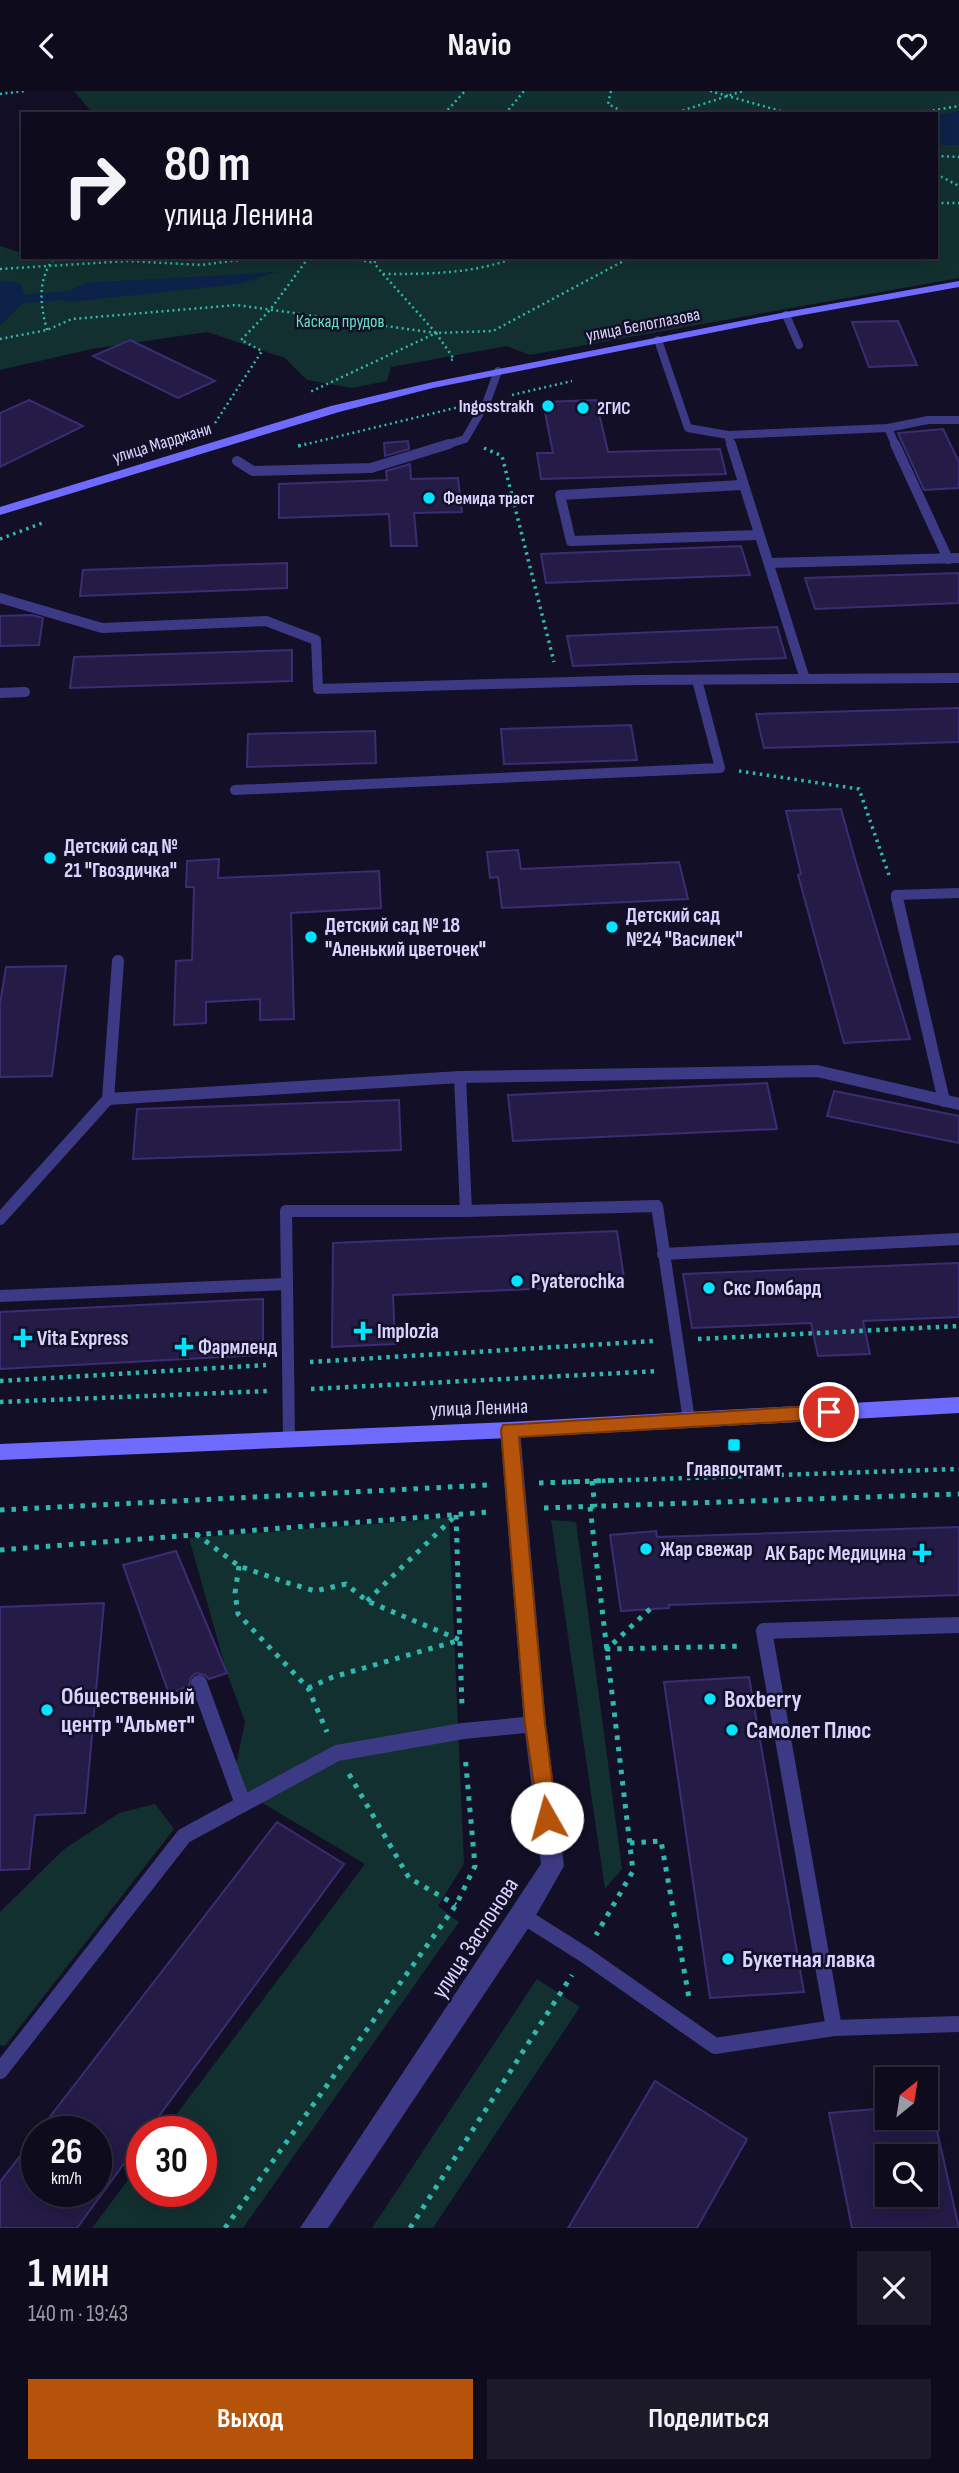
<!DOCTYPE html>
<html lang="ru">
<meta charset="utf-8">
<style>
:root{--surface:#0e0b1c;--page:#1c1929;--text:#f1f3f6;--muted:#9b9ba3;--line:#2e2b3b;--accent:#b45309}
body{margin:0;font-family:"Sofia Sans Condensed",sans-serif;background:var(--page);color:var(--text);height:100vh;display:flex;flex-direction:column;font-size:26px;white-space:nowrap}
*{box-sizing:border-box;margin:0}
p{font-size:23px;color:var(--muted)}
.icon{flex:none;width:38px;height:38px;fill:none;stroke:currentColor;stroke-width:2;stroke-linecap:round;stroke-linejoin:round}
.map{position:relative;height:2137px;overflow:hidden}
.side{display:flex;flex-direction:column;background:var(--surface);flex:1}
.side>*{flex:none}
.guide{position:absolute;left:21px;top:21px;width:917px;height:147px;border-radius:0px;box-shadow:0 4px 18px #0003,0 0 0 2px var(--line);background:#0e0b1c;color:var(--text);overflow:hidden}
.needle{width:46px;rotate:30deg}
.controls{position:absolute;left:875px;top:1976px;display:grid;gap:14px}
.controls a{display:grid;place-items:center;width:63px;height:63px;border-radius:0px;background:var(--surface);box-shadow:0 4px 18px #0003,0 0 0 2px var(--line);font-size:35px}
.speed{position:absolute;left:21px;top:2025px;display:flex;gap:14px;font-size:35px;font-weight:700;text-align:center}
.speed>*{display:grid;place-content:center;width:91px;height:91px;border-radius:50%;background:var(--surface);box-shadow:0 4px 18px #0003,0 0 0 2px var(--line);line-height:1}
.speed small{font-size:18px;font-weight:400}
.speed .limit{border:10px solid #d22;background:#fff;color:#111}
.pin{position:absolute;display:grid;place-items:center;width:60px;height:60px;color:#fff;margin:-30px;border:4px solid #fff;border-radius:50%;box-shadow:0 2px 7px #0007}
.me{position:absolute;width:77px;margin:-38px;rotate:353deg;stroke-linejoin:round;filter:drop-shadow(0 0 5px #0008)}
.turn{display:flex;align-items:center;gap:24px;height:147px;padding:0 28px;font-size:32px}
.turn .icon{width:91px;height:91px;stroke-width:2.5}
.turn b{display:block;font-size:49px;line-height:60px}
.round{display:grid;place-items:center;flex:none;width:74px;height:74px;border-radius:0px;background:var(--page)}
.headline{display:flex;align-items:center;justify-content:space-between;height:119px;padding:0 28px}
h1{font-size:42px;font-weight:700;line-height:52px}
.action{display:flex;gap:14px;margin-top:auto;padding:14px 28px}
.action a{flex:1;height:80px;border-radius:0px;background:var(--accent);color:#fff;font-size:28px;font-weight:700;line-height:80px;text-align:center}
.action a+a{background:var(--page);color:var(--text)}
header{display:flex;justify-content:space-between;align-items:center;height:91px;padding:0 28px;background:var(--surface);font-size:32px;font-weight:700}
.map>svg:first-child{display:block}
.green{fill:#12302f}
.water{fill:#0c2248}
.building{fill:#241b47;stroke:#3b2d73;stroke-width:2;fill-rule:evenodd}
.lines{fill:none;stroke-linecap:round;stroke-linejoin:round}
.path-far3{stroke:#2fb8b0;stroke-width:2.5;stroke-dasharray:2 3.5;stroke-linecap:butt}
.path-far2{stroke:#2fb8b0;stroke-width:3.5;stroke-dasharray:2.5 4.5;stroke-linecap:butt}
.path-far1{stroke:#2fb8b0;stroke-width:4.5;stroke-dasharray:3.5 5;stroke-linecap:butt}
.path{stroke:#2fb8b0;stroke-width:5;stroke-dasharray:4.5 7;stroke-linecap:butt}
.lane-far3{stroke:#3d3a85;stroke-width:8}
.lane-far2{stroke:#3d3a85;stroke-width:10}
.lane-far1{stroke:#3d3a85;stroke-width:12}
.lane{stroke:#3d3a85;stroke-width:16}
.street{fill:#3d3a85;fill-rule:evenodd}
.secondary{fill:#6f6bff;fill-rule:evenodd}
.route{fill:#b45309;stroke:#753606;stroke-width:2}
.poi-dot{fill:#00e5ff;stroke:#130f26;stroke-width:2.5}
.labels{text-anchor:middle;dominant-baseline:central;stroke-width:5;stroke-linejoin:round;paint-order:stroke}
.far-park-label{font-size:18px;fill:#5fe0c0;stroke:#130f26}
.far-street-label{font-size:18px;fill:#d9d4ff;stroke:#130f26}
.far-poi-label{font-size:18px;font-weight:bold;fill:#d9d4ff;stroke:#130f26;text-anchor:start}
.poi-label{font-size:21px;font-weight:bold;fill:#d9d4ff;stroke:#130f26;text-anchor:start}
.street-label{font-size:21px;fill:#d9d4ff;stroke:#130f26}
.near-poi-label{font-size:24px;font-weight:bold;fill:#d9d4ff;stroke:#130f26;text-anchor:start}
.near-street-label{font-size:24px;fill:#d9d4ff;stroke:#130f26}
</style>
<header><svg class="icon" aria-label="back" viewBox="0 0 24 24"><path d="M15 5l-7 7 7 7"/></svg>Navio<svg class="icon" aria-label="heart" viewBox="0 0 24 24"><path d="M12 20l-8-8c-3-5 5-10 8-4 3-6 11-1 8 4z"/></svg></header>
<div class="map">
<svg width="959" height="2137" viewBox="0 0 959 2137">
<rect width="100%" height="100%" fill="#130f26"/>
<g class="green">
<path d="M74,0h885v187l-429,77 -23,-9 -116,21 -4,14 -35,7 -45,-8 -22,-22 -78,-26 -115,17 -92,21v-124l23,7v4l26,4 8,-4h879v-143h-831l-16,-5z"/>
<path d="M449,1427l15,346 -26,42 21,16 -216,306h-151l50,-67v30h59v-60h-37l201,-267 -133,-79 13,-63 -18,-49 -38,-135z"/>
<path d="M551,1429l25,2 46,347 -17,20z"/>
<path d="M155,1713l19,25 -169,217 -5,-1v-133l63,-62 56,-37z"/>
<path d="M537,1888l43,28 -147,221h-61z"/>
</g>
<g class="water">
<path d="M959,20v34h-23v-30z"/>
<path d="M277,181l-39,12 -168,18 -8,-2 -39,3 -23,23v-45l20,2 5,12 44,-4 16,-8z"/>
</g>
<g class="building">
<path d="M898,230l19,44 -48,2 -17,-45z"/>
<path d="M130,249l85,41 -37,17 -85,-42z"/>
<path d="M29,309l54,26 -83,41v-54z"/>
<path d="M596,309l12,52 112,-3 6,25 -185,5 -4,-26h16l-10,-51z"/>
<path d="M943,338l16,33v26l-35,2 -26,-57z"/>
<path d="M408,350l1,8 -24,7 -1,-13z"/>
<path d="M410,373l1,15 47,-1 4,34 -48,1 3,33h-26l-2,-32 -110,4v-34l108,-4 -1,-9z"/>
<path d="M741,455l9,29 -204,8 -5,-29z"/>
<path d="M287,472v25l-207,8 3,-26z"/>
<path d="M959,482v30l-144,6 -10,-31z"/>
<path d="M32,524l11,3 -4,27 -39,1v-30z"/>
<path d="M777,536l9,31 -213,8 -6,-30z"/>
<path d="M292,559v31l-222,7 4,-31z"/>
<path d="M959,617v34l-195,6 -8,-34z"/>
<path d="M631,634l6,35 -133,4 -3,-35z"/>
<path d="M375,640l1,32 -129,4 1,-33z"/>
<path d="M841,718l14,50 55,180 -66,4 -46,-168 3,-1 -15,-63z"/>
<path d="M518,759l3,19 158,-7 9,37 -186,9 -4,-31 -8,1 -3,-26z"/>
<path d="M219,768l-1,19 161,-7 2,37 -90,5 3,106 -34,1v-21l-54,3v21l-32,2 2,-64 16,-1 2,-73h-8l1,-26z"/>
<path d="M66,875l-14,110 -52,1v-73l6,-37z"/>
<path d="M767,992l10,46 -264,12 -5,-46z"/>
<path d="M834,1000l125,25v27l-132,-27z"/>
<path d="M399,1009l2,50 -268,9 4,-50z"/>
<path d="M617,1140l8,54 -232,10 2,49 -63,3 1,-104z"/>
<path d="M959,1172v54l-96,4 7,33 -52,2 -7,-33 -119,5 -9,-54z"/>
<path d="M263,1208v56l-263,14v-57z"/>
<path d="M959,1436v68l-290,10v3l-48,3 -11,-76 46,-4 1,6z"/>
<path d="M176,1460l51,122 -18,6 -4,-4 -9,-2 -5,4 -2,9 -20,8 -46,-129z"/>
<path d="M104,1512l-19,210 -50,2 -6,54 -29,1v-263z"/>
<path d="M749,1586l55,315 -94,6 -46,-316z"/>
<path d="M277,1731l67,42 -196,267h-6v8l-65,89h-77v-46l37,-48v57h59v-60h-57z"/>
<path d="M655,1990l92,58 -50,89h-129z"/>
<path d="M926,2013h5l28,124h-107l-23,-115 58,-5v9h39zM887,2065h39v39h-39z"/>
</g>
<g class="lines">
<g class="path-far3">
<path d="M611,0l-3,13 19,10"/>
<path d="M710,0l81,23"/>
<path d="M0,3l25,-3"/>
<path d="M444,23l21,-23"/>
<path d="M505,23l19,-23"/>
<path d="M672,23l71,-23"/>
<path d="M911,23l48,-8"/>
<path d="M936,65l23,1"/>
<path d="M936,83l23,12"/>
<path d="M936,112h23"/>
<path d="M348,166l26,6"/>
<path d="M379,166l-5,6 9,11c47,0 90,0 134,-17"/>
<path d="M0,178l128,-8 74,4 59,-8"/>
<path d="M383,183l53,59 57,-2 138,-74"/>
<path d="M47,239c-7,-26 -10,-51 8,-73"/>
<path d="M436,242l18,26 -3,1"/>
<path d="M0,248l47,-9 25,-11 165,-14 199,28 -126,59"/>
<path d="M512,304l60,-14"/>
<path d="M215,332l47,-72 -21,-11 29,-30 39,-53"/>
<path d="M299,355l160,-39"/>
</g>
<g class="path-far2">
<path d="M298,355l8,-2"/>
<path d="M484,357l18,8 52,206"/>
<path d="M0,448l45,-17"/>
<path d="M739,680l120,18 30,86"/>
</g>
<g class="path-far1">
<path d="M698,1248l261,-13"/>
<path d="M310,1271l344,-21"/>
<path d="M0,1290l266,-16"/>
<path d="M311,1298l348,-18"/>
<path d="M0,1311l268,-11"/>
<path d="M568,1391l391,-13"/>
</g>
<g class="path">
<path d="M592,1390l3,26"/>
<path d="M539,1392l81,-3"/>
<path d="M590,1416l43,364 -37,64"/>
<path d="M544,1417l415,-14"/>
<path d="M0,1419l489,-25"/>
<path d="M456,1424l6,193"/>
<path d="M196,1443l43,32 49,17 27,8 31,-7 21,17 93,39"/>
<path d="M0,1459l489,-38"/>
<path d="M239,1475l-4,27 3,21 70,74 19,44"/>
<path d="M367,1510l89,-86"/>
<path d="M650,1518l-43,40 136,-3"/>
<path d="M308,1597l25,-11 127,-37"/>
<path d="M349,1683l60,104 47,27"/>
<path d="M630,1752l31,-2 28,157"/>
<path d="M225,2137l231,-323 19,-39 -10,-111"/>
<path d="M410,2137l162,-253"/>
</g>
<g class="lane-far3">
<path d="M786,224l13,30"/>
<path d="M658,249l30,88 40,7 3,11"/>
<path d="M888,337l8,18"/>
<path d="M728,344l160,-7 40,-8h31"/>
<path d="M443,355l22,-7 22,-38 11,-30"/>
</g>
<g class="lane-far2">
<path d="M731,353l73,232"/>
<path d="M895,353l53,115"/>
<path d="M237,370l16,10 118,-3 78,-24"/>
<path d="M742,394l-182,10 11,46 188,-6"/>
<path d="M769,472l190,-5"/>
<path d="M0,507l102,30 164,-7 50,19 2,49 320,-9 321,-2"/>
<path d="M0,602l25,-1"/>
<path d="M235,699l485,-22 -23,-88"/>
<path d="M897,809l-1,-5 63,-2"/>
</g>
<g class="lane-far1">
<path d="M897,807l47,203"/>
<path d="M460,986l6,134"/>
<path d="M108,1008l352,-22 357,-6 142,33"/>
<path d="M0,1128l108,-120 10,-138"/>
<path d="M663,1163l296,-15"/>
<path d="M287,1193l2,154"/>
<path d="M0,1205l287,-12 -1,-73h180l191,-5 32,214"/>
</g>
<g class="lane">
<path d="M199,1592l44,121"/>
<path d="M523,1825l62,39 130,91 119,-18 -70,-397 195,-6"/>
<path d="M834,1937l125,-4"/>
<path d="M0,1980l184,-235 153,-83 126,-22 72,-7"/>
</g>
<path class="street" d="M510,1331l7,2 3,6 26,294 18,142 -33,58 -203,304h-28l241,-364 -17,-140 -24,-294 3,-6z"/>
<g class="secondary">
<path d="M959,190v6l-173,31 -353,70 -94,24 -339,103v-8l331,-101 102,-24 353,-70z"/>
<path d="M959,1306v16l-449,25 -510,22v-16l510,-22z"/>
</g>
</g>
<path class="route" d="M829,1314l7,2 2,5 -2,5 -7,2 -310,18 26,287 12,94 -3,7 -7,3 -7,-3 -15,-101 -24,-294 2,-5z"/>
<g class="poi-dot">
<circle cx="548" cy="315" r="7"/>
<circle cx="583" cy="317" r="7"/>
<circle cx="429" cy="407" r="7"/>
<circle cx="50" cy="767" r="7"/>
<circle cx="612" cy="836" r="7"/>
<circle cx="311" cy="846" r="7"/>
<circle cx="517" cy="1190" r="7"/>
<circle cx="709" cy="1197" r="7"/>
<path d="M359.5 1229.5h7v7h7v7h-7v7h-7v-7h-7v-7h7z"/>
<path d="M19.5 1236.5h7v7h7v7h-7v7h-7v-7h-7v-7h7z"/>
<path d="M180.5 1245.5h7v7h7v7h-7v7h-7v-7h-7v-7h7z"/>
<rect x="727" y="1347" width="14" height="14" rx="3.5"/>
<circle cx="646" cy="1458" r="7"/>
<path d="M918.5 1451.5h7v7h7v7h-7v7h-7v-7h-7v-7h7z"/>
<circle cx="710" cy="1608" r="7"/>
<circle cx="47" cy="1619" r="7"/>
<circle cx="732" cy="1639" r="7"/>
<circle cx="728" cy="1868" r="7"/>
</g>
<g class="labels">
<g class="far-park-label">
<text x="340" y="230">Каскад прудов</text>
</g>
<g class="far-street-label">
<text transform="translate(643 234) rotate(-11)">улица Белоглазова</text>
<text transform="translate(162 352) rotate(-17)">улица Марджани</text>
</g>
<g class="far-poi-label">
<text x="534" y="315" text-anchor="end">Ingosstrakh</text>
<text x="597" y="317">2ГИС</text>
<text x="443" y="407">Фемида траст</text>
</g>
<g class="poi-label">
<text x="64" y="755">Детский сад №<tspan x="64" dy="24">21 "Гвоздичка"</tspan></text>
<text x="626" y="824">Детский сад<tspan x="626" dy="24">№24 "Василек"</tspan></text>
<text x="325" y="834">Детский сад № 18<tspan x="325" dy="24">"Аленький цветочек"</tspan></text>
<text x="531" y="1190">Pyaterochka</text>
<text x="723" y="1197">Скс Ломбард</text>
<text x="377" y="1240">Implozia</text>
<text x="37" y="1247">Vita Express</text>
<text x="198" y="1256">Фармленд</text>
<text x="734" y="1378" text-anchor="middle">Главпочтамт</text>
<text x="660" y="1458">Жар свежар</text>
<text x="906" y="1462" text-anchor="end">АК Барс Медицина</text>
</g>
<g class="street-label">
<text transform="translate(479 1317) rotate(-2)">улица Ленина</text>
</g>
<g class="near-poi-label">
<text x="61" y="1605">Общественный<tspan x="61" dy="28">центр "Альмет"</tspan></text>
<text x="724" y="1608">Boxberry</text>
<text x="746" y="1639">Самолет Плюс</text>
<text x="742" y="1868">Букетная лавка</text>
</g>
<g class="near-street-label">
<text transform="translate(475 1847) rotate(-57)">улица Заслонова</text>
</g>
</g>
</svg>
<div class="controls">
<a><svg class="needle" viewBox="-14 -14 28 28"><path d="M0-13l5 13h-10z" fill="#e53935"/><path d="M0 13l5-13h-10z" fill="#9b9ba3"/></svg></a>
<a><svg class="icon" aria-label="search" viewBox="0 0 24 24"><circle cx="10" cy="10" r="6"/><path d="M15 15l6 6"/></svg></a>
</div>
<div class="speed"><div>26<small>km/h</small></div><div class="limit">30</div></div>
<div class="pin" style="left:829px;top:1321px;background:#d93025"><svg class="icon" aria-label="arrive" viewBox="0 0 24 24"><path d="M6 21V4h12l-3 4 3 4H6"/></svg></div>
<svg class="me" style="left:547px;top:1727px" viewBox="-20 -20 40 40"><circle r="19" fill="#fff"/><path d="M0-13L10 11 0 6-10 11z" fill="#b45309"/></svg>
<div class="guide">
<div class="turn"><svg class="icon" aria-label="right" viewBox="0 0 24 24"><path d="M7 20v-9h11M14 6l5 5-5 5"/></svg><div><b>80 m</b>улица Ленина</div></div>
</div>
</div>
<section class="side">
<div class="headline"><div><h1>1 мин</h1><p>140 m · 19:43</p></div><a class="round"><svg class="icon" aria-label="close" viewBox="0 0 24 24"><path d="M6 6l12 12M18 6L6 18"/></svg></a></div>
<div class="action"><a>Выход</a><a>Поделиться</a></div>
</section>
